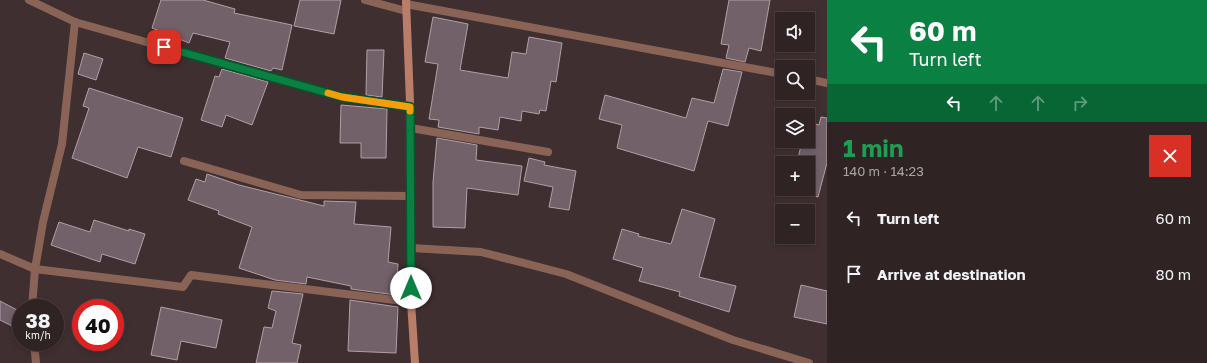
<!DOCTYPE html>
<meta charset="utf-8">
<style>
:root{--surface:#302324;--page:#3c2f31;--text:#f1f3f6;--muted:#a8a4a6;--line:#4b4041}
body{margin:0;font-family:"Golos Text",sans-serif;background:var(--page);color:var(--text);height:100vh;display:flex;flex-direction:column;font-size:15px;white-space:nowrap}
*{box-sizing:border-box;margin:0}
p{font-size:13px;color:var(--muted)}
.icon{flex:none;width:22px;height:22px;fill:none;stroke:currentColor;stroke-width:2;stroke-linecap:round;stroke-linejoin:round}
.map{position:relative;flex:1;overflow:hidden}
.panel{display:flex;flex-direction:column;background:var(--surface);width:380px}
.panel>*{flex:none}
.hud{background:#0b8043;color:#fff;overflow:hidden}
.fabs{position:absolute;left:775px;top:12px;display:grid;gap:8px}
.fabs a{display:grid;place-items:center;width:40px;height:40px;border-radius:0px;background:var(--surface);box-shadow:0 2px 6px #0003,0 0 0 1px var(--line);font-size:20px}
.speed{position:absolute;left:12px;top:299px;display:flex;gap:8px;font-size:20px;font-weight:700;text-align:center}
.speed>*{display:grid;place-content:center;width:52px;height:52px;border-radius:50%;background:var(--surface);box-shadow:0 2px 6px #0003,0 0 0 1px var(--line);line-height:1}
.speed small{font-size:10px;font-weight:400}
.speed .limit{border:6px solid #d22;background:#fff;color:#111}
.pin{position:absolute;display:grid;place-items:center;width:34px;height:34px;color:#fff;margin:-17px;border-radius:8px;box-shadow:0 2px 6px #0006}
.me{position:absolute;width:44px;margin:-22px;rotate:0deg;stroke-linejoin:round;filter:drop-shadow(0 0 3px #0008)}
.turn{display:flex;align-items:center;gap:14px;height:84px;padding:0 16px;font-size:18px}
.turn .icon{width:52px;height:52px;stroke-width:2.5}
.turn b{display:block;font-size:28px;line-height:34px}
.lanes{display:flex;align-items:center;height:38px;padding:0 16px;background:#0003;justify-content:center;gap:20px;direction:ltr}
.lanes .off{opacity:.35}
.round{display:grid;place-items:center;flex:none;width:42px;height:42px;border-radius:0px;background:var(--page)}
.headline{display:flex;align-items:center;justify-content:space-between;height:68px;padding:0 16px}
h1{font-size:24px;font-weight:700;line-height:30px;color:#1e9e55}
ul{padding:0;list-style:none}
li{display:flex;align-items:center;gap:12px;height:56px;padding:0 16px}
li div{flex:1}
li b{display:block;font-size:15px}
li em{font-style:normal}
main{display:flex;flex:1;min-height:0}
.map>svg:first-child{display:block}
.building{fill:#726169;stroke:#b29ea8}
.lines{fill:none;stroke-linecap:round;stroke-linejoin:round}
.street{stroke:#8a6357;stroke-width:8}
.secondary{stroke:#ba7d69;stroke-width:8}
.route-casing{stroke:#07532c;stroke-width:10}
.route{stroke:#0b8043;stroke-width:7}
.slow{stroke:#f59e0b;stroke-width:7}
</style>
<main>
<div class="map">
<svg width="827" height="363" viewBox="0 0 827 363">
<rect width="100%" height="100%" fill="#402f30"/>
<g class="building">
<path d="M161,0h42l32,9 -1,4 58,12 -10,45 -9,-2 -2,3 -46,-13 5,-16 -37,-9 -4,10 -37,-15z"/>
<path d="M300,0h41l-7,34 -40,-8z"/>
<path d="M729,0h41l-9,51 -12,-3 -4,14 -19,-4 3,-13 -8,-1z"/>
<path d="M433,17l35,7 -8,46 48,8 4,-26 14,2 3,-17 33,6 -6,39 -5,-1 -5,30 -6,-1 -1,4 -17,-3 -1,10 -21,-4 -2,13 -19,-3v7l-41,-7 1,-7 -10,-1 9,-55 -13,-2z"/>
<path d="M367,50h17l-2,47 -16,-2z"/>
<path d="M84,53l19,6 -7,21 -18,-6z"/>
<path d="M222,69l46,13 -16,43 -26,-10 -4,12 -21,-7 14,-44 4,1z"/>
<path d="M723,69l19,3 -14,54 -20,-5 -14,50 -77,-23 5,-23 -23,-6 6,-24 81,23 6,-20 22,5z"/>
<path d="M89,88l94,30 -12,39 -33,-10 -11,31 -55,-20 17,-50 -6,-2z"/>
<path d="M341,105l46,4 -1,49h-25v-15h-21z"/>
<path d="M821,117l6,1v45l-9,34 -16,-5v-3h6l1,-26h-12l5,-22h6v-19l11,3z"/>
<path d="M437,138l40,7 -1,15 46,6 -4,29 -51,-7 -2,40 -32,-1v-45z"/>
<path d="M529,158l16,4 -1,3 32,6 -7,39 -20,-3 4,-20 -29,-6z"/>
<path d="M207,174l32,11 85,21v-5l32,1 -2,22 37,3 -3,35 10,2 -2,31 -45,-6v-3l-44,-9 -1,7 -31,-4 -36,-12 13,-41 -34,-13 1,-3 -31,-11 8,-21 9,3z"/>
<path d="M682,209l33,10 -16,58 37,9 -7,26 -50,-16 1,-4 -41,-11 4,-13 -30,-9 9,-30 17,5 -1,2 33,8z"/>
<path d="M94,220l35,11v-2l16,5 -10,30 -33,-10 -2,8 -49,-17 8,-23 31,10z"/>
<path d="M801,285l26,6v33l-33,-7z"/>
<path d="M272,291l31,3 -11,49 9,2 -4,18h-41l8,-36 8,1 4,-17 -8,-3z"/>
<path d="M350,300l48,7 -2,46 -48,-2z"/>
<path d="M0,301l19,10 -7,15 -12,-6z"/>
<path d="M161,307l61,13 -6,28 -35,-7 -4,19 -26,-5z"/>
</g>
<g class="lines">
<g class="street">
<path d="M29,0l46,22 267,75 68,10"/>
<path d="M365,0l41,11"/>
<path d="M406,4l376,70"/>
<path d="M808,79l19,4"/>
<path d="M411,128l137,24"/>
<path d="M184,161l117,34 110,1"/>
<path d="M411,248l70,4 85,22 167,66 76,23"/>
<path d="M0,254l35,15 148,18 8,-12 220,27"/>
<path d="M32,308l3,-39 8,-47 19,-78 13,-122"/>
<path d="M34,342l2,21"/>
</g>
<path class="secondary" d="M406,0l5,128v174l4,61"/>
</g>
<g class="lines">
<defs>
<path id="route" d="M164,47l178,50 68,10 1,181"/>
</defs>
<use href="#route" class="route-casing"/>
<use href="#route" class="route"/>
<path class="slow" d="M328,93l14,4 68,10v4"/>
</g>
</svg>
<div class="fabs">
<a><svg class="icon" aria-label="sound" viewBox="0 0 24 24"><path d="M4 9h4l5-4v14l-5-4H4zM17 9q2 3 0 6"/></svg></a>
<a><svg class="icon" aria-label="search" viewBox="0 0 24 24"><circle cx="10" cy="10" r="6"/><path d="M15 15l6 6"/></svg></a>
<a><svg class="icon" aria-label="layers" viewBox="0 0 24 24"><path d="M12 4l9 5-9 5-9-5zM3 14l9 5 9-5"/></svg></a>
<a>+</a>
<a>−</a>
</div>
<div class="speed"><div>38<small>km/h</small></div><div class="limit">40</div></div>
<div class="pin" style="left:164px;top:47px;background:#d93025"><svg class="icon" aria-label="arrive" viewBox="0 0 24 24"><path d="M6 21V4h12l-3 4 3 4H6"/></svg></div>
<svg class="me" style="left:411px;top:288px" viewBox="-20 -20 40 40"><circle r="19" fill="#fff"/><path d="M0-13L10 11 0 6-10 11z" fill="#0b8043"/></svg>
</div>
<section class="panel">
<div class="hud">
<div class="turn"><svg class="icon" aria-label="left" viewBox="0 0 24 24"><path d="M17 20v-9H6M10 6l-5 5 5 5"/></svg><div><b>60 m</b>Turn left</div></div>
<div class="lanes"><svg class="icon" aria-label="left" viewBox="0 0 24 24"><path d="M17 20v-9H6M10 6l-5 5 5 5"/></svg><svg class="icon off" aria-label="ahead" viewBox="0 0 24 24"><path d="M12 20V5M6 11l6-6 6 6"/></svg><svg class="icon off" aria-label="ahead" viewBox="0 0 24 24"><path d="M12 20V5M6 11l6-6 6 6"/></svg><svg class="icon off" aria-label="right" viewBox="0 0 24 24"><path d="M7 20v-9h11M14 6l5 5-5 5"/></svg></div>
</div>
<div class="headline"><div><h1>1 min</h1><p>140 m · 14:23</p></div><a class="round" style="background:#d93025;color:#fff"><svg class="icon" aria-label="close" viewBox="0 0 24 24"><path d="M6 6l12 12M18 6L6 18"/></svg></a></div>
<ul>
<li><svg class="icon" aria-label="left" viewBox="0 0 24 24"><path d="M17 20v-9H6M10 6l-5 5 5 5"/></svg><div><b>Turn left</b></div><em>60 m</em></li>
<li><svg class="icon" aria-label="arrive" viewBox="0 0 24 24"><path d="M6 21V4h12l-3 4 3 4H6"/></svg><div><b>Arrive at destination</b></div><em>80 m</em></li>
</ul>
</section>
</main>
